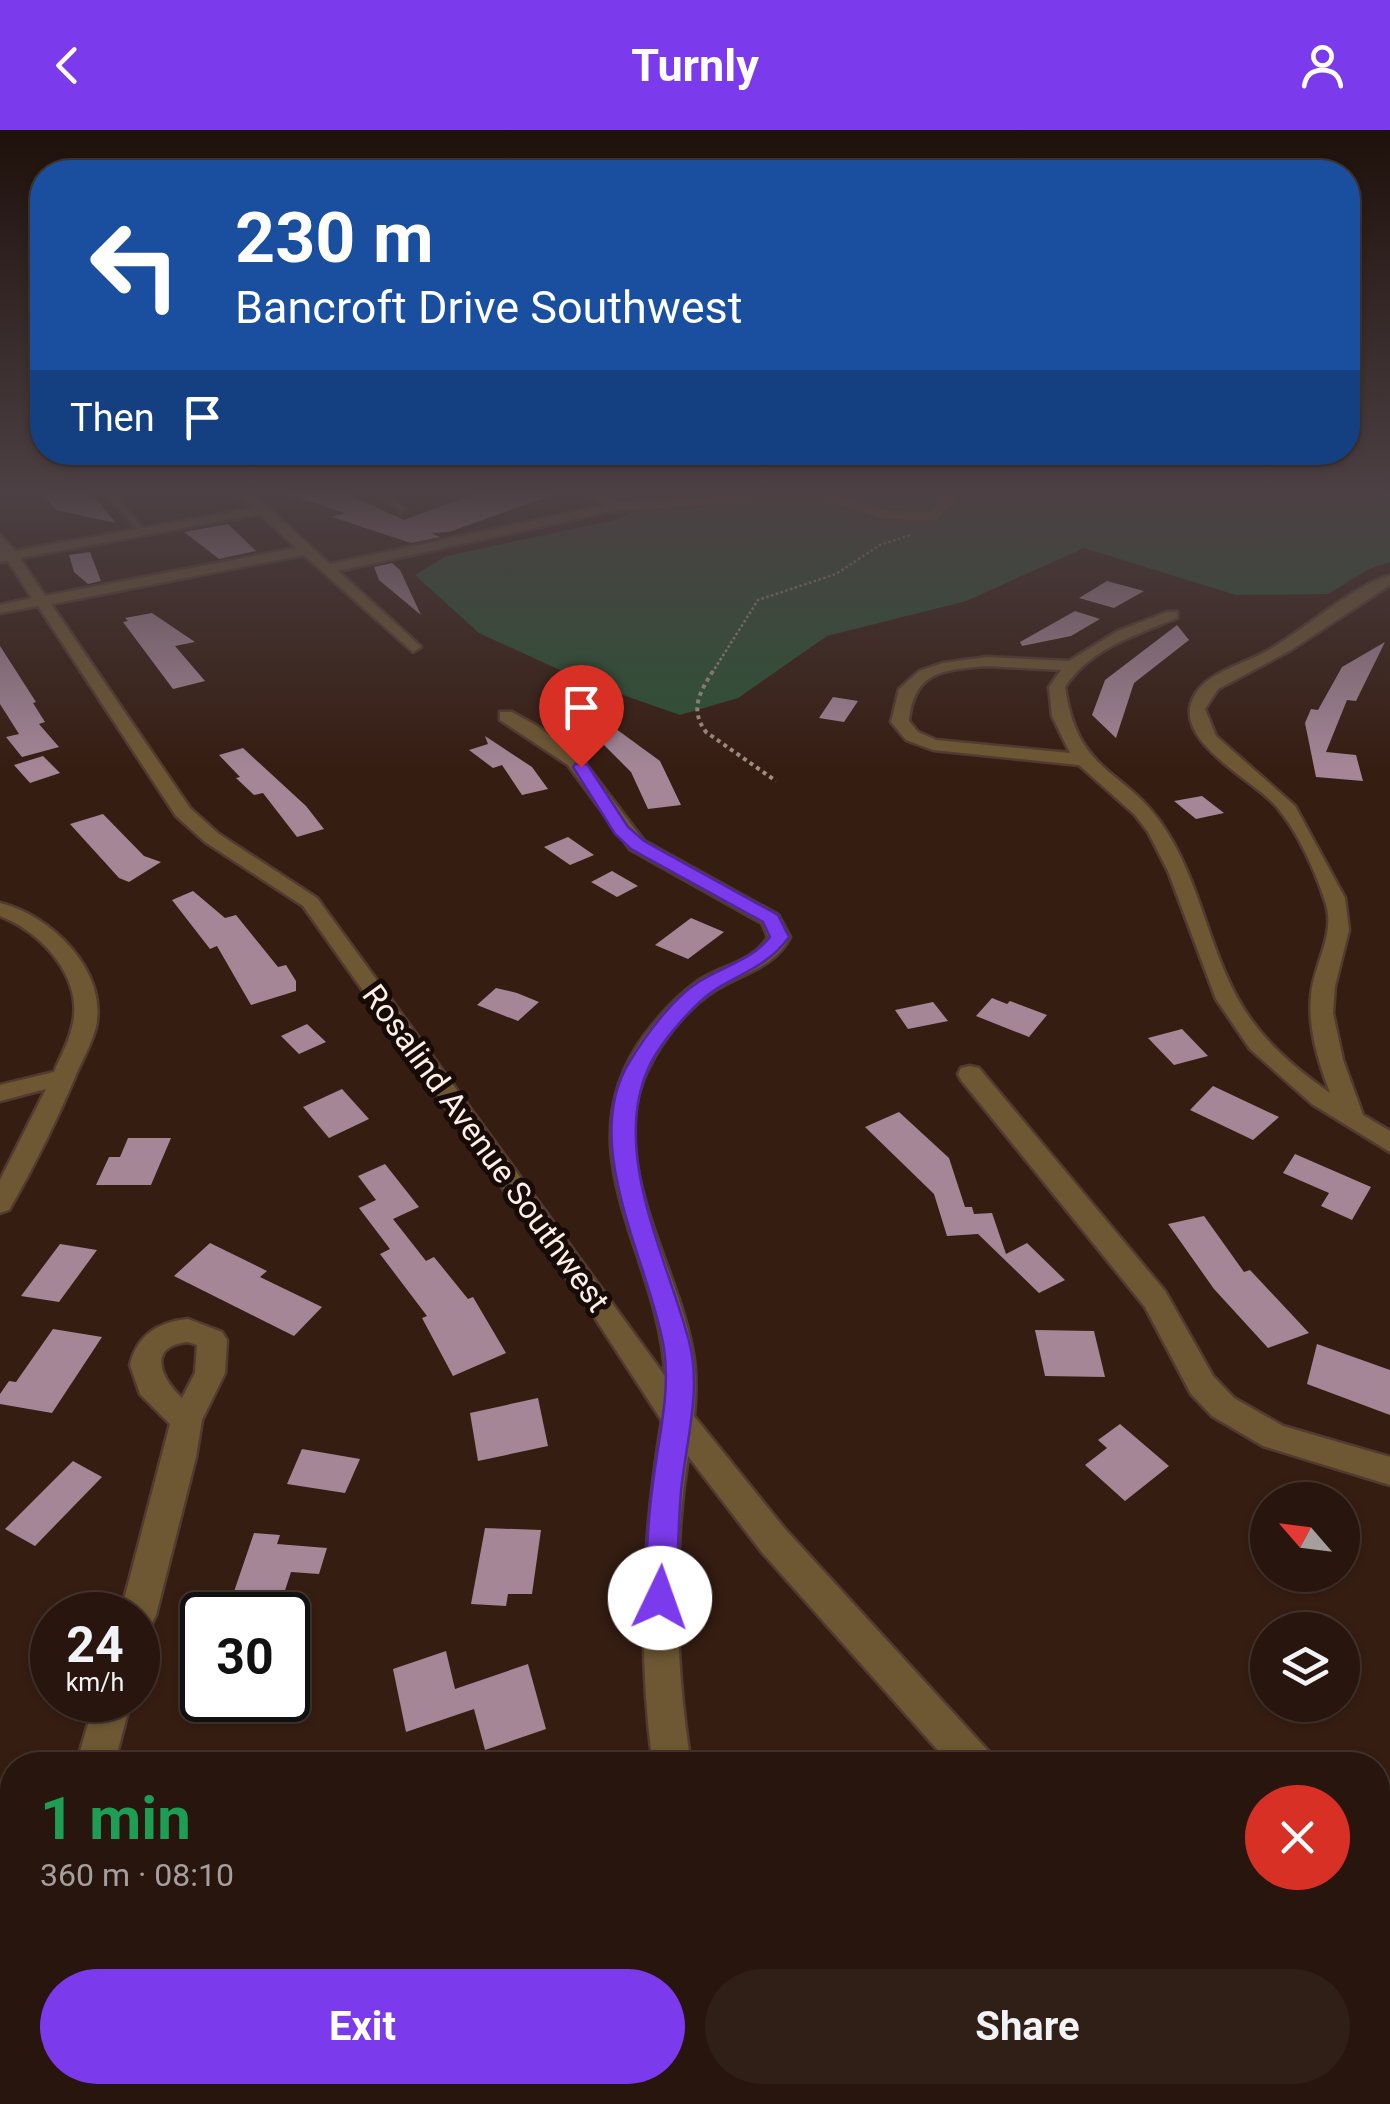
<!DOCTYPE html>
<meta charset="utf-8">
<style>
:root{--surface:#28160e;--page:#301f17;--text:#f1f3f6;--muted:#a59f9e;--line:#44352e;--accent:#7c3aed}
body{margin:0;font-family:Roboto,sans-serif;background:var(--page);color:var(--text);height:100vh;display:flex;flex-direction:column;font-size:38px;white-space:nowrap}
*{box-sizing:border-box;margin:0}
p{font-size:32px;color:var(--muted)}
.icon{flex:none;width:55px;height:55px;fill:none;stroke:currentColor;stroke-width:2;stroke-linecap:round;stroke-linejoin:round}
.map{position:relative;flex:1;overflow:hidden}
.drawer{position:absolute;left:0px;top:1622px;width:1390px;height:352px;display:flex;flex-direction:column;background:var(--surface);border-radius:40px 40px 0 0;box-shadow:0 2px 8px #0004,0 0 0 2px var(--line)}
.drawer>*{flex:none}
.guide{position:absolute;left:30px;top:30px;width:1330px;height:305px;border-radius:40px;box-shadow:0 2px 8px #0004,0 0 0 2px var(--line);background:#1a4fa0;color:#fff;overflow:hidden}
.needle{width:65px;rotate:298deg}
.fabs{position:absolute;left:1250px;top:1352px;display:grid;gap:20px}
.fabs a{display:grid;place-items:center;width:110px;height:110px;border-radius:50%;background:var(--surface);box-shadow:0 2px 8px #0004,0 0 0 2px var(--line);font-size:50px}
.speed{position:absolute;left:30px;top:1462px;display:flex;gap:20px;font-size:50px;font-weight:700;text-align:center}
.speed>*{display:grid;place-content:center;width:130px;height:130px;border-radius:50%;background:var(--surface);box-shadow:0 2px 8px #0004,0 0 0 2px var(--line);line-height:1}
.speed small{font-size:25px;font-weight:400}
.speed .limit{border:5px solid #111;border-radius:15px;background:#fff;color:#111}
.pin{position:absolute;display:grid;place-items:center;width:85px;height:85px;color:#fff;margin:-102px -42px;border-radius:50% 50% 50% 0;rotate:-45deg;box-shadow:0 0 10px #0007}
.pin .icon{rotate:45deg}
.me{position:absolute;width:110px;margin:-55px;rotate:3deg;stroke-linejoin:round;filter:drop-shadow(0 0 8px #0008)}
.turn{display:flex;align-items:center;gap:35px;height:210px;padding:0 40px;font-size:45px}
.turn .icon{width:130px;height:130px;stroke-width:2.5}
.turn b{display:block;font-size:70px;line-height:85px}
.then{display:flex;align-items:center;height:95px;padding:0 40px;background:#0003;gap:20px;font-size:38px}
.round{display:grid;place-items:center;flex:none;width:105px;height:105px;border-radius:52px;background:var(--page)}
.summary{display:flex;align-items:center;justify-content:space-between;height:170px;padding:0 40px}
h1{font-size:60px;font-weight:700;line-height:75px;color:#1e9e55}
.button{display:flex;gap:20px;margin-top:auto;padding:20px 40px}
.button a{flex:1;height:115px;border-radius:60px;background:var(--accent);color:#fff;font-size:40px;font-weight:700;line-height:115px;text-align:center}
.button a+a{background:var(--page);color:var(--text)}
header{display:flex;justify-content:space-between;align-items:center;height:130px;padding:0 40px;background:var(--accent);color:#fff;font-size:45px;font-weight:700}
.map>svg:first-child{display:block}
.green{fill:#2b5334}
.building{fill:#a48697}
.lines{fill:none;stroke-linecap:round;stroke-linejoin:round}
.service-casing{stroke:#523a30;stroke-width:6}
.minor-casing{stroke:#523a30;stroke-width:5}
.path-far1{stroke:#a18e85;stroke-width:2.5;stroke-dasharray:2.5 2.5;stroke-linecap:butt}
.path{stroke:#a18e85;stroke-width:4;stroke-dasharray:4 4;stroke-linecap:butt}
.service{fill:#6e5833;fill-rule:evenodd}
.minor{fill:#6e5833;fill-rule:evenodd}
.route{fill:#7c3aed;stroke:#51269a;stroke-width:2.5}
.labels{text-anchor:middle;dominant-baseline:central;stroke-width:10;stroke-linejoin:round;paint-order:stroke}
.street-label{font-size:32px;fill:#fdeee8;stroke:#160b06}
</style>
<header><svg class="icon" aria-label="back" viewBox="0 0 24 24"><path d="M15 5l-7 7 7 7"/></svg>Turnly<svg class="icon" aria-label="person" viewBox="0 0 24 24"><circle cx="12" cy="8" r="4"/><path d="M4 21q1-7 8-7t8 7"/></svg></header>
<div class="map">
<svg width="1390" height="1974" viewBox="0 0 1390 1974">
<rect width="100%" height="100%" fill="#361d12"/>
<path class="green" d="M704,361h686v71l-21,7 -41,25 -92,1 -152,-47 -118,53 -139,35 -89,62 -58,17 -94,-33 -107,-49 -64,-58 31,-19 174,-37 28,-16z"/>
<g class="building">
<path d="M41,361h48l27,32 -60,-13z"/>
<path d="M290,361h51l63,29 79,-29 72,3 -106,38 -18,1 9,4 -29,6 -79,-26 13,-4 -55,-18z"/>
<path d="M228,394l28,27 -37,8 -35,-27z"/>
<path d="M90,422l11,29 -13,3 -14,-12 -5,-17z"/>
<path d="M392,433l8,7 21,45 -42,-35 -5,-13z"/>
<path d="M1107,451l37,10 -30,17 -35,-10z"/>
<path d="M1075,481l25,8 -29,17 -49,10 -2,-4z"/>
<path d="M152,483l43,29 -20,4 30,35 -32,8 -50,-67 5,-1 -3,-3z"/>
<path d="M1177,495l12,15 -55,43 -18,55 -24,-23 13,-35z"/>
<path d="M1385,512l-29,59 -9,-1 -21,52 30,3 7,26 -47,-4 -11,-54 6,-14 7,1 24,-43z"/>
<path d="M0,516l36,56 -3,1 12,19 -6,2 20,23 -37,10 -16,-20 13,-3 -19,-30z"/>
<path d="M571,566l89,65 21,44 -33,4 -17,-37 -51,-51 -5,2 -23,-17z"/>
<path d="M833,567l25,4 -14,21 -25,-4z"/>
<path d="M485,606l47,31 16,22 -26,6 -20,-30 -9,3 -24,-18 19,-6z"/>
<path d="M243,618l63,58 18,23 -27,8 -34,-44 -9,2 -18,-17 4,-1 -21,-22z"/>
<path d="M43,626l17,17 -30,10 -16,-18z"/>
<path d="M1202,666l22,17 -28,6 -22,-18z"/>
<path d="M103,684l41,42 17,6 -32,20 -10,-4 -49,-54z"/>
<path d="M568,707l26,18 -24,10 -26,-18z"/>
<path d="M612,741l26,15 -21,11 -26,-15z"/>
<path d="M193,761l32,27 11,-3 42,52 8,-2 10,16v10l-45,14 -34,-59 -7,3 -38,-49z"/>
<path d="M691,788l33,14 -36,27 -33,-14z"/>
<path d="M496,858l21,5 22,9 -21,19 -41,-16z"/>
<path d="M992,868l15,6 3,-3 37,14 -18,22 -53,-21z"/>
<path d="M933,872l15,19 -40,8 -13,-19z"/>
<path d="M307,894l19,18 -27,12 -18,-18z"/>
<path d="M1182,899l26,27 -34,9 -26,-27z"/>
<path d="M1213,956l66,31 -26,23 -63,-30z"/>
<path d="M342,959l27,30 -40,19 -26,-31z"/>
<path d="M899,982l50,46 16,49h7l2,7 18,-1 14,41 21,-11 38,37 -26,13 -61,-59 -31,2 -13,-42 -69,-67z"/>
<path d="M128,1008h43l-20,47h-55l13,-28h11z"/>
<path d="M1295,1024l76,33 -19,33 -31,-14 8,-13 -46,-20z"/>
<path d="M385,1034l34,43 -26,12 33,42 8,-4 34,42 5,-2 33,56 -53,23 -31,-58 5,-2 -47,-62 10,-5 -31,-41 17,-8 -18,-24z"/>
<path d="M1204,1086l40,56 6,-2 59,63 -41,15 -54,-59 -46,-65z"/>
<path d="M210,1113l57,28 -7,6 62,30 -28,29 -120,-60z"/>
<path d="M60,1114l37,6 -38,52 -38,-6z"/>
<path d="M53,1199l49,8 -50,76 -52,-9v-10l9,-13 7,1z"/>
<path d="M1035,1200l59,1 11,46 -60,-1z"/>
<path d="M1317,1214l73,26v45l-83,-31z"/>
<path d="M538,1268l10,48 -70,15 -8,-48z"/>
<path d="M1120,1294l49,42 -44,35 -40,-36 22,-17 -9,-8z"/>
<path d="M302,1319l58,10 -15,34 -58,-9z"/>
<path d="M73,1331l29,16 -67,69 -30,-17z"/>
<path d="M485,1398l56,2 -9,64h-24l-2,12 -35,-2z"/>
<path d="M254,1403l26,2 -3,9 50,4 -8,26 -28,-2 -14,43h-51z"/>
<path d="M446,1521l9,38 73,-25 18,65 -61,21 -11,-41 -68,23 -13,-63z"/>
</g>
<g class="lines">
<defs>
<g id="service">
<path d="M104,361h7l34,40v2h-4z"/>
<path d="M375,361h7l24,19 -5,1z"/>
</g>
<g id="minor">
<path d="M236,361h14l80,73 276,-59 -27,-14h17l22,12 176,-12 41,4 49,16 47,1 14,-18 21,-3 -31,29 -52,-1 -50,-16 -39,-4 -181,12 -275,60 80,73 3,3 -8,5 -109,-97 -253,49 139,204 29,26 98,64 348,478c-4,-120 -105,-224 -21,-340 15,-20 33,-40 54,-55 22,-15 56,-19 70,-44l-6,-14 -132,-74 -62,-84 -68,-45v-8h12l25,14 44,32 63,83 134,74 12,22c-16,31 -46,35 -73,52 -29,18 -54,49 -69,80 -44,89 28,192 44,279 5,23 4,45 2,68l91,113 204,223 6,13h-44l-190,-214 -73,-95c-16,103 -13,206 3,309h-38c-16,-117 -10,-228 9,-344l-67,-103 -292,-412 -98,-64 -29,-26 -138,-210 -38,7v-8l32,-7 -24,-37 -8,1v-27l15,16 238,-43zM260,384l36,34 -251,48 -25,-38z"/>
<path d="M1390,445v10l-99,65 -73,39 -13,20 11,27 79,70 50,92 4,32 -14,56 -2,27 10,47 20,55 27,16v21l-78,-48 -62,-55 -34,-50 -48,-128 -20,-39 -13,-17 -56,-50 -146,-15 -27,-10 -15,-18 8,-33 20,-18 24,-8 44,-6 82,4 49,-30 49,-19h10v6c-41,17 -87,30 -112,69 13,91 62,80 102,145 37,59 44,133 85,189 21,29 49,51 78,72 -11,-30 -22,-63 -19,-96 2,-33 26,-63 14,-96 -10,-31 -27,-69 -49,-95 -23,-27 -110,-68 -80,-113 13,-21 50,-30 71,-42 41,-23 79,-61 123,-76zM987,536l74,4 -12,17 3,29 18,37 -134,-13 -18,-8 -9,-11c5,-50 33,-51 78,-55z"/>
<path d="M0,773c50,12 108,67 96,124 -4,15 -12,30 -18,43 -20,48 -43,95 -69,140l-9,3v-33l46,-91 -46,12v-16l54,-13c6,-15 15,-30 18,-45 13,-48 -30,-95 -72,-111z"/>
<path d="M970,936l9,2 186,223 48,85 21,22 49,28 107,31v28l-127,-39 -51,-30 -21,-22 -46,-87 -184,-227 -3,-6 3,-6z"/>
<path d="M188,1189l34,13 5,8 -2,33 -23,47 -6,37 -40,158 -6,12 -12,4v-16h-18l50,-191 -30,-30 -10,-29c7,-30 28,-43 58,-46zM188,1212l9,3 -2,28 -13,25c-22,-20 -35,-52 6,-56z"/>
<path d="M95,1570h36l-17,65h-38z"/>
<path d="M12,1885v77h47l4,12h-63v-84z"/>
<path d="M670,1962h44l-3,12h-44z"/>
<path d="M1152,1962h46l4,12h-45z"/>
</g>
</defs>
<use href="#service" class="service-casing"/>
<use href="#minor" class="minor-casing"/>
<path class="path-far1" d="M712,543l46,-73 78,-26 44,-29 31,-10"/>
<path class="path" d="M713,541c-13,21 -24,38 -7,61l70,49"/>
<use href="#service" class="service"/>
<use href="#minor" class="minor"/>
</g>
<linearGradient id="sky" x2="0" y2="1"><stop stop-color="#1e100a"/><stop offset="0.57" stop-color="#4c4044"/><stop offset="1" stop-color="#4c4044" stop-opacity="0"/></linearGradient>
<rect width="1390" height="638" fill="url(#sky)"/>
<path class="route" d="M575,634h12l41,63 16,14 134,74 11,22c-19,27 -45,35 -73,52 -21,13 -58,56 -68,80 -37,84 19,189 41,272 13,49 -3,100 -8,150 -3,35 -3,71 -5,107l-5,10 -11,4 -11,-4 -5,-10c3,-36 3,-72 8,-107 5,-48 19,-95 12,-143 -14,-85 -86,-205 -34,-287 17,-28 43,-63 70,-80 24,-15 52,-21 70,-44l-7,-15 -132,-73 -16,-15 -42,-67z"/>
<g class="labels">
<g class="street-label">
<text transform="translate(486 1018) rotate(54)">Rosalind Avenue Southwest</text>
</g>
</g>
</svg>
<div class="fabs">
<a><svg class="needle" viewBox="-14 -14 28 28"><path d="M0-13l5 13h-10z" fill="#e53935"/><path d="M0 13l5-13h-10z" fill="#a59f9e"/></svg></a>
<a><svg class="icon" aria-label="layers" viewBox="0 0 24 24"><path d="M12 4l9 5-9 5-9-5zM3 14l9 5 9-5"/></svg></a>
</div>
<div class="speed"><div>24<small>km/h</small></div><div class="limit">30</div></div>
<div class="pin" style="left:581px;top:637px;background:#d93025"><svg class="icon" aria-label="arrive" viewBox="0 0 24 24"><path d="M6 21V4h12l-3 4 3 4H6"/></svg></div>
<svg class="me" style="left:660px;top:1468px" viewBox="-20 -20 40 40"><circle r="19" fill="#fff"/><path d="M0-13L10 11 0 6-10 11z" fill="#7c3aed"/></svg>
<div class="guide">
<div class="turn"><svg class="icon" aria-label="left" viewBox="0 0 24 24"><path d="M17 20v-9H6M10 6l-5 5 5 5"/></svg><div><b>230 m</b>Bancroft Drive Southwest</div></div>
<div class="then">Then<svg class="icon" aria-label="arrive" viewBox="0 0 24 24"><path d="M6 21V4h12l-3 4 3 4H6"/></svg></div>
</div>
<section class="drawer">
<div class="summary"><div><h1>1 min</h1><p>360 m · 08:10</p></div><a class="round" style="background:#d93025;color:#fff"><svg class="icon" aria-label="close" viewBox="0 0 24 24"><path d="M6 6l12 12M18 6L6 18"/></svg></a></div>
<div class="button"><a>Exit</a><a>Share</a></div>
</section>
</div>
